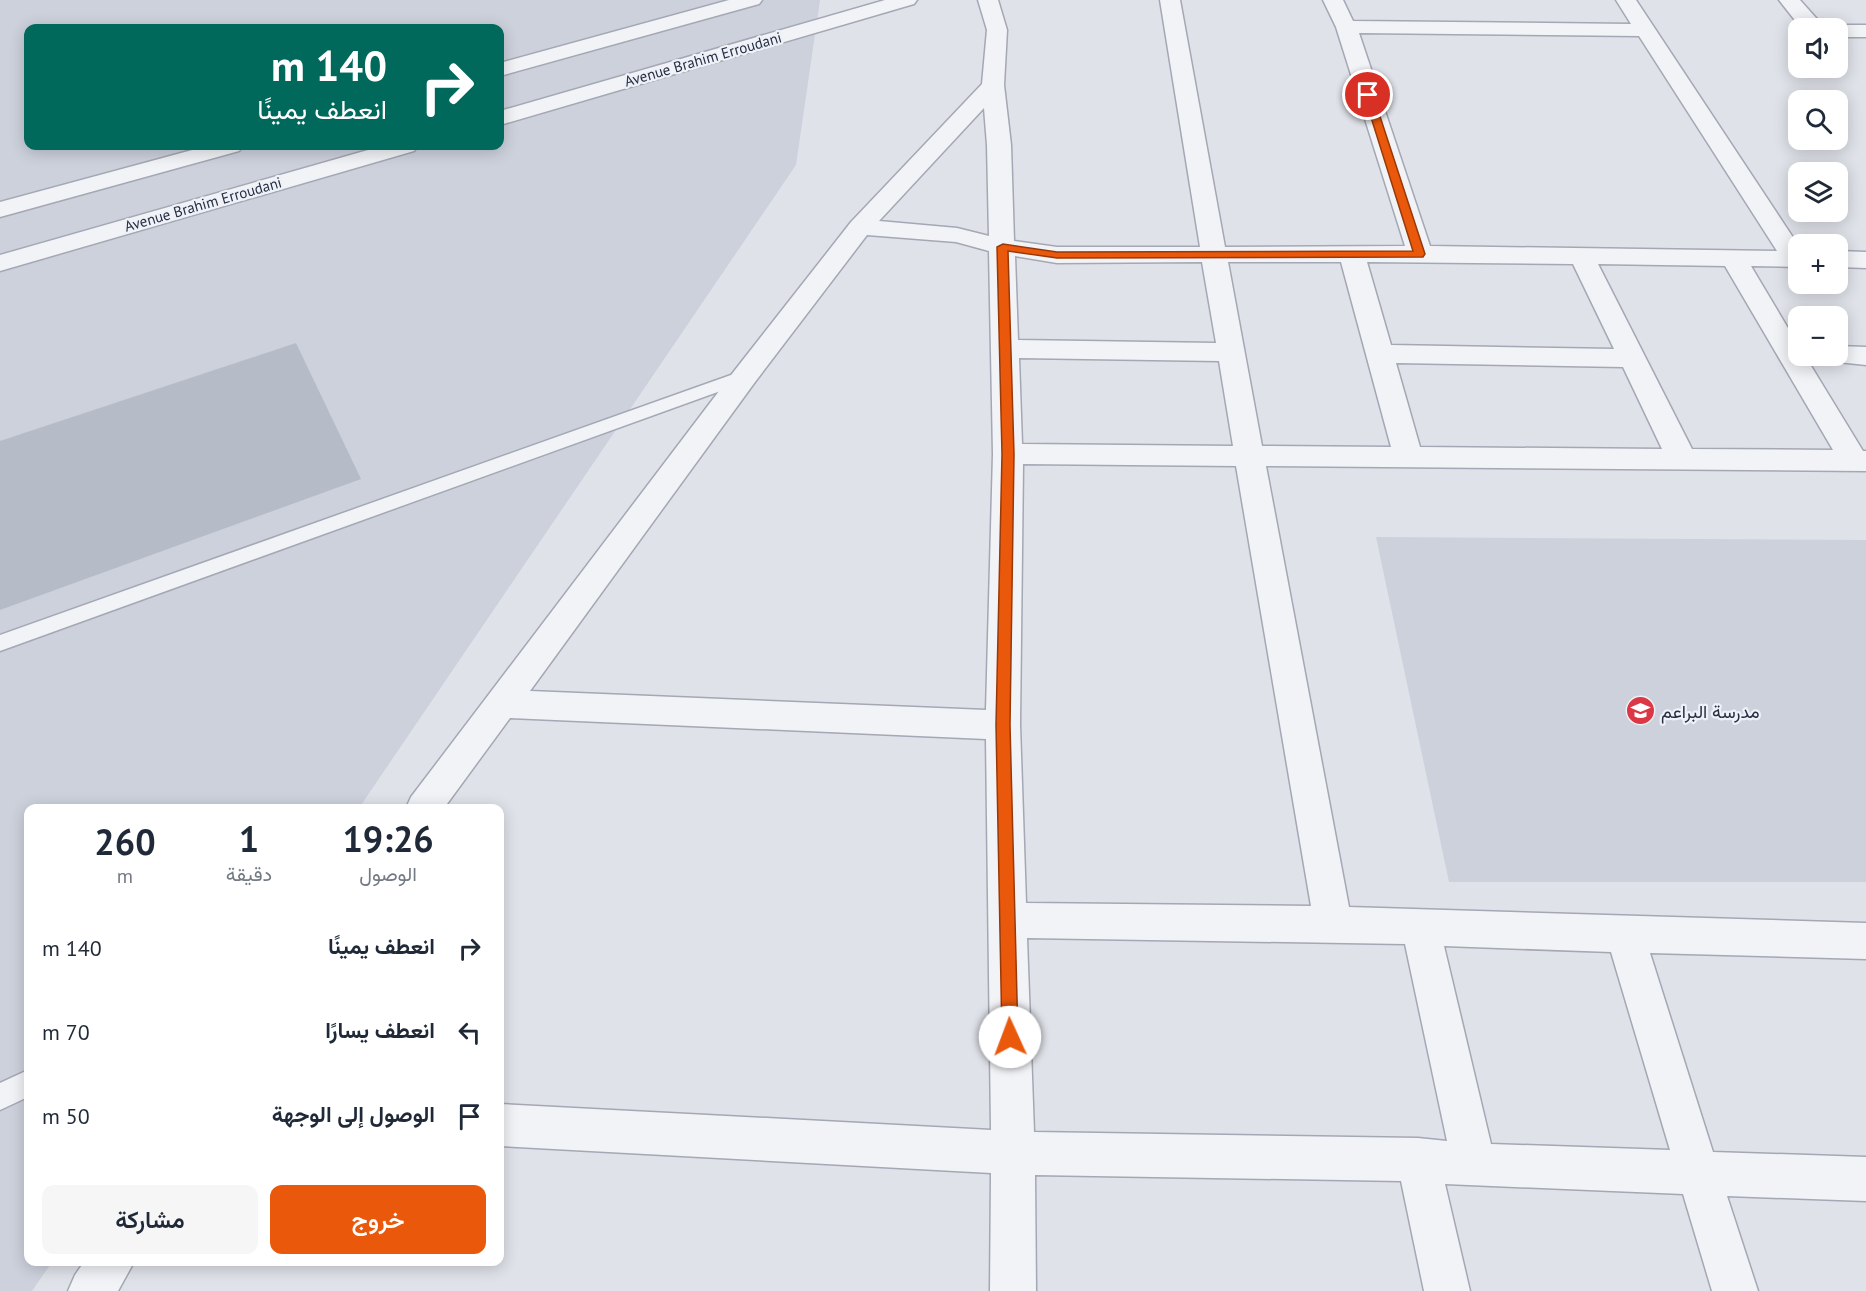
<!DOCTYPE html>
<html lang="ar">
<meta charset="utf-8">
<style>
:root{--surface:#fff;--page:#f6f6f7;--text:#1f2937;--muted:#747a83;--accent:#ea580c}
body{margin:0;font-family:"PT Sans",Vazirmatn,sans-serif;background:var(--page);color:var(--text);direction:rtl;height:100vh;display:flex;flex-direction:column;font-size:22px;white-space:nowrap}
*{box-sizing:border-box;margin:0}
p{font-size:20px;color:var(--muted)}
.icon{flex:none;width:33px;height:33px;fill:none;stroke:currentColor;stroke-width:2;stroke-linecap:round;stroke-linejoin:round}
.map{position:relative;flex:1;overflow:hidden;direction:ltr}
.sheet{position:absolute;left:24px;top:804px;width:480px;height:462px;display:flex;flex-direction:column;background:var(--surface);border-radius:12px;box-shadow:0 3px 15px #0003;direction:rtl}
.sheet>*{flex:none}
.banner{position:absolute;left:24px;top:24px;width:480px;height:126px;border-radius:12px;box-shadow:0 3px 15px #0003;direction:rtl;background:#00695c;color:#fff;overflow:hidden}
.fabs{position:absolute;left:1788px;top:18px;display:grid;gap:12px}
.fabs a{display:grid;place-items:center;width:60px;height:60px;border-radius:12px;background:var(--surface);box-shadow:0 3px 15px #0003;font-size:30px}
.pin{position:absolute;display:grid;place-items:center;width:51px;height:51px;color:#fff;margin:-26px;border:3px solid #fff;border-radius:50%;box-shadow:0 2px 6px #0007}
.me{position:absolute;width:66px;margin:-33px;rotate:358deg;stroke-linejoin:round;filter:drop-shadow(0 0 4px #0008)}
.turn{display:flex;align-items:center;gap:21px;height:126px;padding:0 18px;font-size:27px}
.turn .icon{width:78px;height:78px;stroke-width:2.5}
.turn b{display:block;font-size:42px;line-height:51px}
.eta{display:flex;justify-content:space-evenly;align-items:center;height:102px;text-align:center}
.eta b{font-size:36px;font-weight:600;line-height:42px}
.action{display:flex;gap:12px;margin-top:auto;padding:12px 18px}
.action a{flex:1;height:69px;border-radius:12px;background:var(--accent);color:#fff;font-size:24px;font-weight:600;line-height:69px;text-align:center}
.action a+a{background:var(--page);color:var(--text)}
ul{padding:0;list-style:none}
li{display:flex;align-items:center;gap:18px;height:84px;padding:0 18px}
li div{flex:1}
li b{display:block;font-size:22px}
li em{font-style:normal}
.map>svg:first-child{display:block}
.built{fill:#ccd1dc;fill-rule:evenodd}
.building{fill:#b5bbc7}
.lines{fill:none;stroke-linecap:round;stroke-linejoin:round}
.lane-casing{stroke:#a4a8b4;stroke-width:3}
.street-casing{stroke:#a4a8b4;stroke-width:3}
.lane{fill:#f2f3f7;fill-rule:evenodd}
.street{fill:#f2f3f7;fill-rule:evenodd}
.route{fill:#ea580c;stroke:#983908;stroke-width:1.5}
.labels{text-anchor:middle;dominant-baseline:central;stroke-width:4.5;stroke-linejoin:round;paint-order:stroke}
.far-street-label{font-size:15px;fill:#262e42;stroke:#eef1f7}
.poi-label{font-size:18px;fill:#262e42;stroke:#eef1f7;text-anchor:start}
</style>
<div class="map">
<svg width="1866" height="1291" viewBox="0 0 1866 1291">
<rect width="100%" height="100%" fill="#dfe2e9"/>
<g class="built">
<path d="M0,0h820l-24,165 -437,643h-331v454h24l-20,29h-32zM28,28h472v118h-472z"/>
<path d="M1376,537l490,3v342h-417z"/>
</g>
<path class="building" d="M296,343l65,136 -361,131v-169z"/>
<g class="lines">
<defs>
<g id="lane">
<path d="M745,370l6,2 3,4 -3,4 -751,271v-16z"/>
<path d="M28,1070v27l-28,13v-27z"/>
</g>
<g id="street">
<path d="M729,0h33l-3,4 -259,72v-13z"/>
<path d="M885,0h32l-3,4 -414,121v-14z"/>
<path d="M978,0h20l9,30 -3,55 7,60 3,96 43,6h143l-40,-247h20l45,247 180,-1 -69,-219 -13,-27h20l10,21 278,3 -15,-24h20l162,245v22l-47,-1 47,79v11h7l58,95h3v20l-600,-5 83,441 517,16v36l-216,-6 63,199 153,5v44l-139,-5 31,95h-46l-29,-97 -238,-10 25,107h-46l-23,-110 -366,-6 1,116h-46l1,-118 -491,-27v-42l491,26 -5,-391 -476,-21 -66,90h-38l5,-11 324,-427 116,-148 131,-138 5,-54zM1359,33l280,3 138,215 -347,-5zM984,108l3,37 2,91 -32,-8 -78,-7zM867,235l89,7 33,9 4,203 -7,256 -456,-19 225,-309zM1015,256l42,7 145,-1 14,81 -198,-3zM1228,262h113l50,185 -129,-1zM1367,262l206,2 41,85 -223,-4zM1598,264l127,2 108,184 -141,-1zM1019,358l200,3 14,85 -211,-2zM1396,363l227,4 39,82 -242,-2zM1023,464l213,2 75,440 -285,-3 -6,-178zM1027,938l378,6 42,197 -29,-3 -384,-6zM1444,946l167,6 59,198 -179,-6z"/>
<path d="M1779,0h21l25,28h-24z"/>
<path d="M1838,25h28v12h-28v-9h-9z"/>
<path d="M207,146h36l-4,5 -239,66v-15z"/>
<path d="M382,146h36l-4,5 -414,120v-16z"/>
<path d="M1838,251l28,1v16l-28,-1z"/>
<path d="M1838,346l28,1v18l-38,-4 -3,-5h13z"/>
<path d="M84,1262h50l-16,29h-50l7,-16z"/>
</g>
</defs>
<use href="#lane" class="lane-casing"/>
<use href="#street" class="street-casing"/>
<use href="#lane" class="lane"/>
<use href="#street" class="street"/>
</g>
<path class="route" d="M1368,92l5,3 52,159 -2,3 -366,1 -49,-7 6,203 -4,271 8,312 -2,6 -6,2 -6,-2 -2,-6 -6,-312 6,-271 -5,-207 6,-3 54,8 356,-1 -49,-156z"/>
<defs>
<symbol id="school-disc" viewBox="-11 -11 22 22"><circle r="9.5" fill="#db3745" stroke="#eef1f7"/><path d="M0-5L7-2L0 1L-7-2ZM-4 1L0 2.5L4 1V4Q0 6-4 4Z" fill="#fff"/></symbol>
</defs>
<g fill-rule="evenodd">
<use href="#school-disc" x="1624" y="694" width="33" height="33"/>
</g>
<g class="labels">
<g class="far-street-label">
<text transform="translate(703 59) rotate(-16)">Avenue Brahim Erroudani</text>
<text transform="translate(203 204) rotate(-16)">Avenue Brahim Erroudani</text>
</g>
<g class="poi-label">
<text x="1661" y="711">مدرسة البراعم</text>
</g>
</g>
</svg>
<div class="fabs">
<a><svg class="icon" aria-label="sound" viewBox="0 0 24 24"><path d="M4 9h4l5-4v14l-5-4H4zM17 9q2 3 0 6"/></svg></a>
<a><svg class="icon" aria-label="search" viewBox="0 0 24 24"><circle cx="10" cy="10" r="6"/><path d="M15 15l6 6"/></svg></a>
<a><svg class="icon" aria-label="layers" viewBox="0 0 24 24"><path d="M12 4l9 5-9 5-9-5zM3 14l9 5 9-5"/></svg></a>
<a>+</a>
<a>−</a>
</div>
<div class="pin" style="left:1368px;top:95px;background:#d93025"><svg class="icon" aria-label="arrive" viewBox="0 0 24 24"><path d="M6 21V4h12l-3 4 3 4H6"/></svg></div>
<svg class="me" style="left:1010px;top:1037px" viewBox="-20 -20 40 40"><circle r="19" fill="#fff"/><path d="M0-13L10 11 0 6-10 11z" fill="#ea580c"/></svg>
<div class="banner">
<div class="turn"><svg class="icon" aria-label="right" viewBox="0 0 24 24"><path d="M7 20v-9h11M14 6l5 5-5 5"/></svg><div><b>140 m</b>انعطف يمينًا</div></div>
</div>
<section class="sheet">
<div class="eta">
<div><b>19:26</b><p>الوصول</p></div>
<div><b>1</b><p>دقيقة</p></div>
<div><b>260</b><p>m</p></div>
</div>
<ul>
<li><svg class="icon" aria-label="right" viewBox="0 0 24 24"><path d="M7 20v-9h11M14 6l5 5-5 5"/></svg><div><b>انعطف يمينًا</b></div><em>140 m</em></li>
<li><svg class="icon" aria-label="left" viewBox="0 0 24 24"><path d="M17 20v-9H6M10 6l-5 5 5 5"/></svg><div><b>انعطف يسارًا</b></div><em>70 m</em></li>
<li><svg class="icon" aria-label="arrive" viewBox="0 0 24 24"><path d="M6 21V4h12l-3 4 3 4H6"/></svg><div><b>الوصول إلى الوجهة</b></div><em>50 m</em></li>
</ul>
<div class="action"><a>خروج</a><a>مشاركة</a></div>
</section>
</div>
